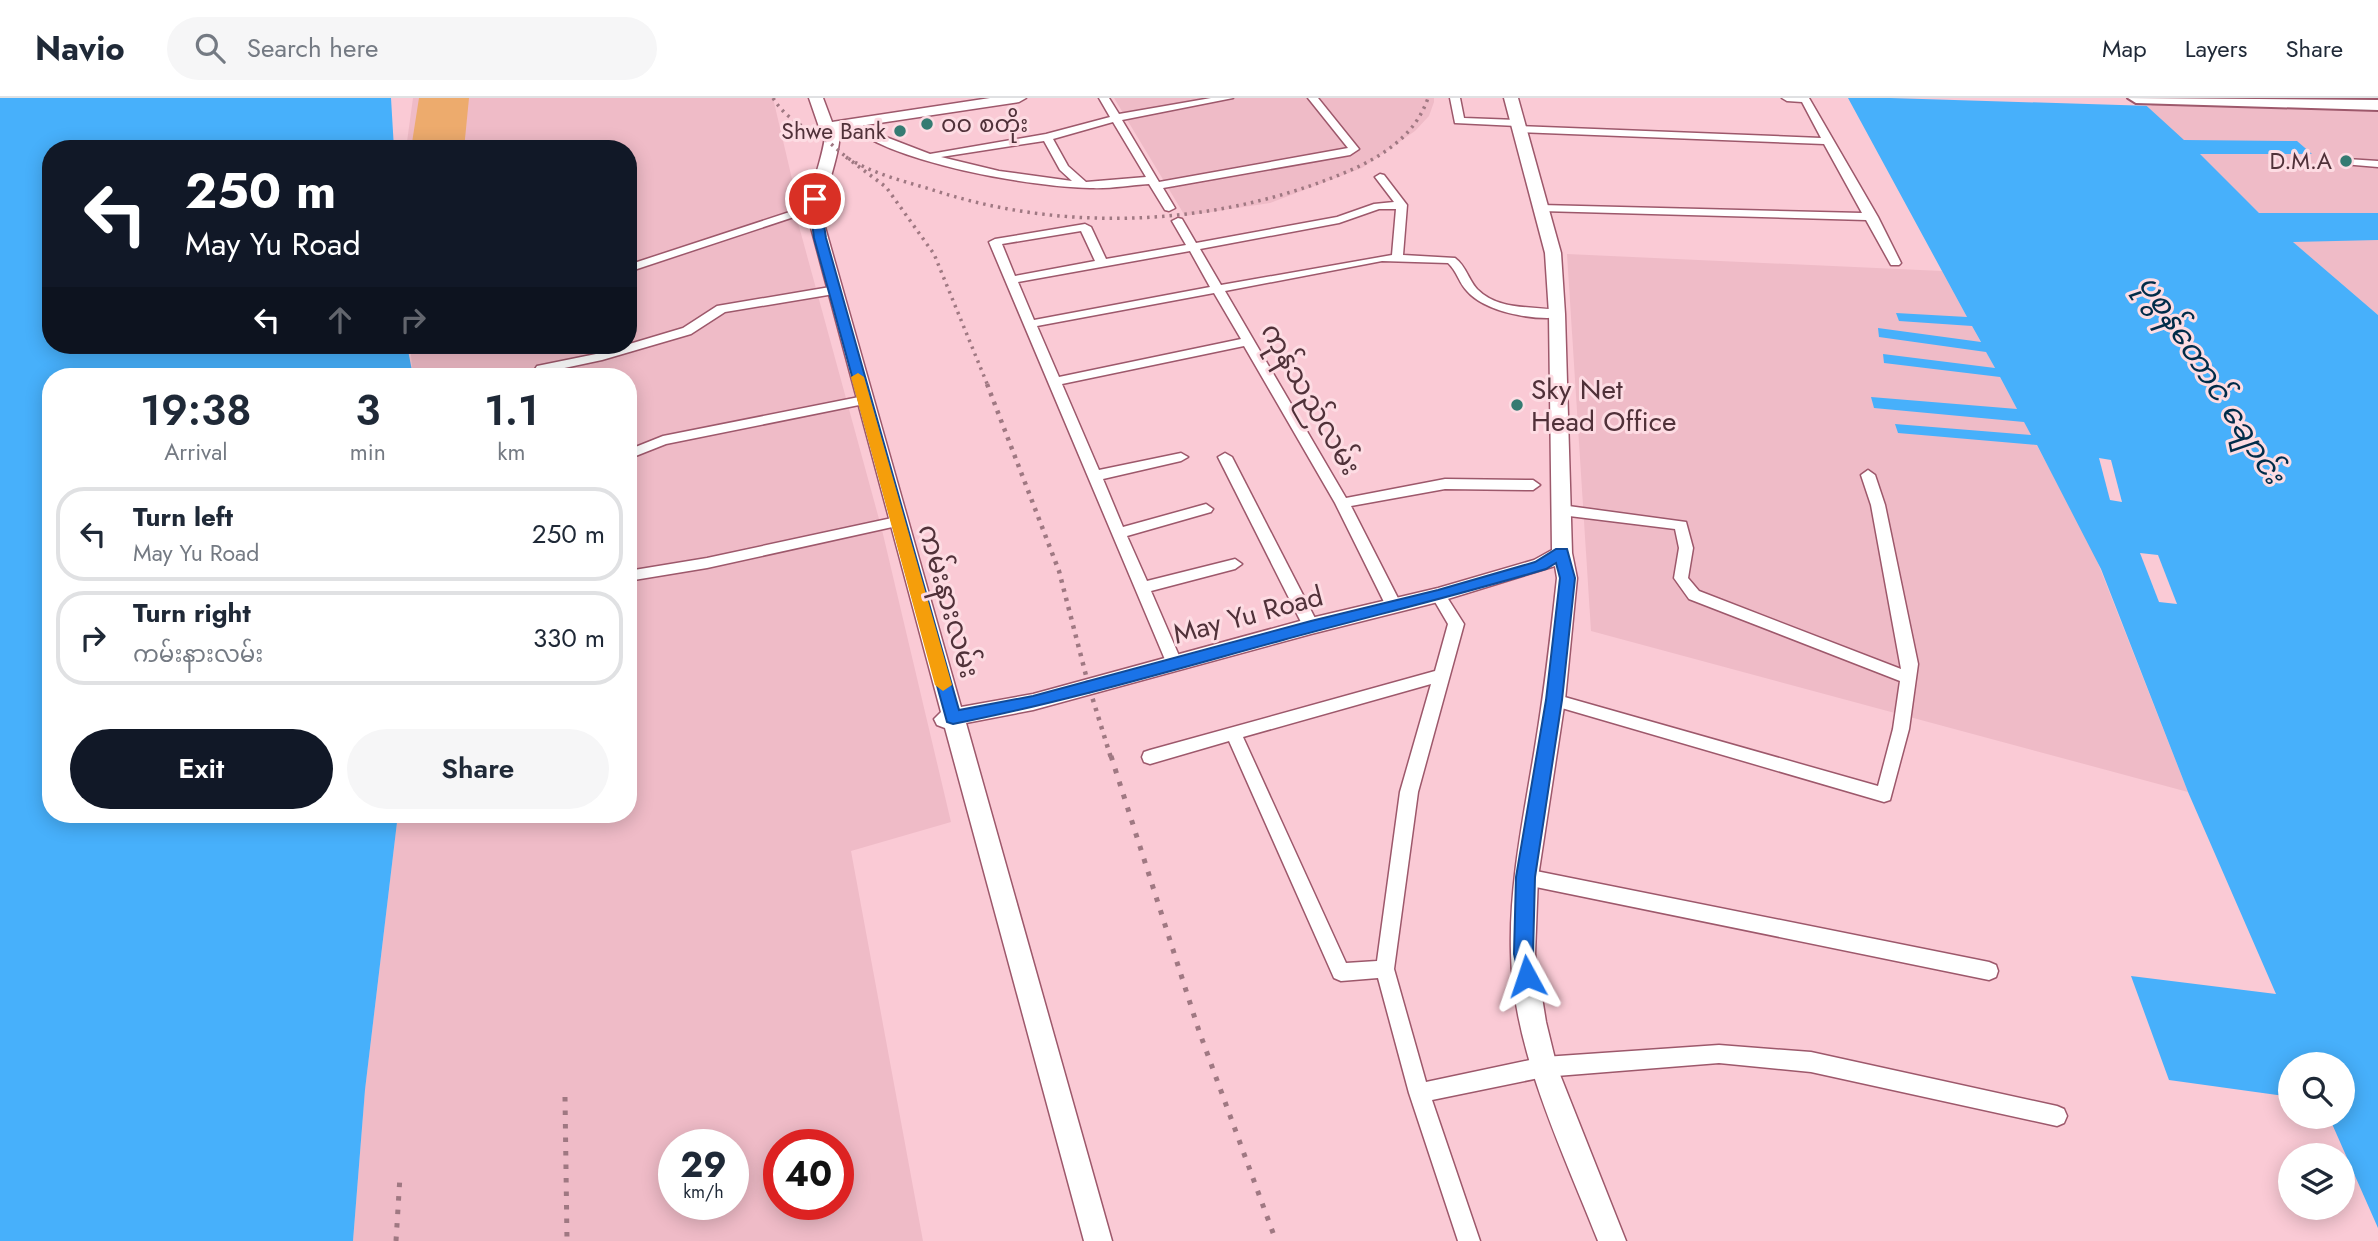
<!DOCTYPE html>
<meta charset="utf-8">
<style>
:root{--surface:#fff;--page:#f6f6f7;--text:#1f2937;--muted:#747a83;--line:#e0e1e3;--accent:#111827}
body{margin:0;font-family:Jost,"Noto Sans Myanmar",sans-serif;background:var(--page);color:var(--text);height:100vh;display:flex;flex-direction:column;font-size:26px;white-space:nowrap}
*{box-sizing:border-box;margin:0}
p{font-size:23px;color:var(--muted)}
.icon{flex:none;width:38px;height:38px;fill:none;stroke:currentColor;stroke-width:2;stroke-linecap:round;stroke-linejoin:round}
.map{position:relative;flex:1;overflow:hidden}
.side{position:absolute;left:42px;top:270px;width:595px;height:455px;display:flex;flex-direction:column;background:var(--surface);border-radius:28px;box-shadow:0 4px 18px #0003}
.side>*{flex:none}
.hud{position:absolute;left:42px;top:42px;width:595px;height:214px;border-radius:28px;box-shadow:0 4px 18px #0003;background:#111827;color:#fff;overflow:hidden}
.fabs{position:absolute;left:2278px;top:954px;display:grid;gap:14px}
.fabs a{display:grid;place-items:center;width:77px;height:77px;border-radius:50%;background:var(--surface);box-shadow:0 4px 18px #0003;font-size:35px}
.speed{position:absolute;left:658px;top:1031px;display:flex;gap:14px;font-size:35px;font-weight:700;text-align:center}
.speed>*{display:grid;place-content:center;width:91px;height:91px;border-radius:50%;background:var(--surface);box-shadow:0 4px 18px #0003;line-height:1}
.speed small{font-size:18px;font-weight:400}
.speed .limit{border:10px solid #d22;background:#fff;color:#111}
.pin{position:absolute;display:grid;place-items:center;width:60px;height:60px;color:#fff;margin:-30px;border:4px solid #fff;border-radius:50%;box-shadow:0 2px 7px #0007}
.me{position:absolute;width:77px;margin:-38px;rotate:355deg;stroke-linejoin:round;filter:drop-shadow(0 0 5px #0008)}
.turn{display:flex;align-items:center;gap:24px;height:147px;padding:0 28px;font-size:32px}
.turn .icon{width:91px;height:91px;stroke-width:2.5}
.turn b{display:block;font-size:49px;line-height:60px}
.lanes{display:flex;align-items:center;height:66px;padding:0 28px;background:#0003;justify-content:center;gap:35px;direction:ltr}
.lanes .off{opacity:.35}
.eta{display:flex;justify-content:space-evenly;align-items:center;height:119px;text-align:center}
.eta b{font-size:42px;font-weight:600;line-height:49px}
.button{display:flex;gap:14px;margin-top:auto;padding:14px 28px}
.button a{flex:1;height:80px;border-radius:42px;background:var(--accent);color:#fff;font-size:28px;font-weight:600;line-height:80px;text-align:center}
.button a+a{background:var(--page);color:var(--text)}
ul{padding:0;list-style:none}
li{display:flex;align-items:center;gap:21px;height:94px;margin:0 14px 10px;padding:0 14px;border:4px solid var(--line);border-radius:28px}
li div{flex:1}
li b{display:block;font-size:26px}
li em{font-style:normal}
header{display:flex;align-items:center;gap:42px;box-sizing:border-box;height:98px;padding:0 35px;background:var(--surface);border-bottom:2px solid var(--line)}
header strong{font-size:33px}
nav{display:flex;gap:38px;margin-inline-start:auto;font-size:24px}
.search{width:490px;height:63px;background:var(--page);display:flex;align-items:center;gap:18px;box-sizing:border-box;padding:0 24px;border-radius:38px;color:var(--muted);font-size:26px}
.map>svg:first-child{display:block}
.built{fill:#efbbc7;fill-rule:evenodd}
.green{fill:#edab6d}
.water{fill:#47b0fb}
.pier{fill:#facad5}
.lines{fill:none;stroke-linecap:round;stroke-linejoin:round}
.minor-casing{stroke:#9d586b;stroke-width:3}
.tertiary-casing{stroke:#9d586b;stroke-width:3}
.secondary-casing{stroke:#9d586b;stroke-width:3}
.primary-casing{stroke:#9d586b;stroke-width:4}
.minor{fill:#fff;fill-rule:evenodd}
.tertiary{fill:#fff;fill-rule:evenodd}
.secondary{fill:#fff;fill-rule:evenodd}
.primary{fill:#fff;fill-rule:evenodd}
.rail-far2{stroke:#9f7882;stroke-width:3.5;stroke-dasharray:2.5 5;stroke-linecap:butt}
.rail-far1{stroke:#9f7882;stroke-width:4.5;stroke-dasharray:3.5 6;stroke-linecap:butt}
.rail{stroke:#9f7882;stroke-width:5;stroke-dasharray:4.5 9;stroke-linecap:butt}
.route{fill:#1a73e8;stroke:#114b97;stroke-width:2}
.slow{fill:#f59e0b}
.poi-dot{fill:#357b72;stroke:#fddce3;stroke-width:2.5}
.labels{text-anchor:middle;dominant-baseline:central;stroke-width:6;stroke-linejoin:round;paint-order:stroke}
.far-poi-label{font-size:23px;fill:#503139;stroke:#fddce3;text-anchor:end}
.poi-label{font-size:28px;fill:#503139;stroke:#fddce3;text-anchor:start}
.street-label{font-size:28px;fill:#503139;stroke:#fddce3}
.water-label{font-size:30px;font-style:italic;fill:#002c49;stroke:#fddce3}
</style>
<header>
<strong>Navio</strong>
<div class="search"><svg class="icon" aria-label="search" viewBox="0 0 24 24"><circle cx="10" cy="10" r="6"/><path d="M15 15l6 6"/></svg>Search here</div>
<nav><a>Map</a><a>Layers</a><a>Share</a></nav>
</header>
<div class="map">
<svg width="2378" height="1143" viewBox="0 0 2378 1143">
<rect width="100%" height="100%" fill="#facad5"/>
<g class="built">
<path d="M413,0h360l23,98 1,23 85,311 69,292 -100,29 72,390h-570l12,-151 33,-276h230v-438h-215l-3,-31h218v-196h-222zM674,1046h59v60h-59zM779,1046h59v60h-59z"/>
<path d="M1114,0h320v4l-5,14 -14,15 -53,37 -92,35 -85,13z"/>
<path d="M2138,0h240v217l-119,-102z"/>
<path d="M1567,156l375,17 148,272 98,249 -597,-161z"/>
</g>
<path class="green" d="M419,0h50l-5,51h-53z"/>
<g class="water">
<path d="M0,0h391l3,51h-343v196h356l6,31h-362v438h347l-33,276 -12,151h-353z"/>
<path d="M1848,0h290l46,42 113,1 15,13h-112l59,59h119v27l-85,2 85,73v913l-49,-111 14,-1v-52h-52v33l-122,-17 -38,-104 145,18 -88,-202 -87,-223 -64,-124 -139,-12 -3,-9 136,11 -7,-13 -150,-14 -3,-11 146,12 -17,-32 -116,-14 -1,-9 112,14 -9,-16 -107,-15 -1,-9 103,14 -9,-16 -73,-5 -3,-8 71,4z"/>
</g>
<g class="pier">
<path d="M1890,0h254l8,8z"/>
<path d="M2099,360l12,2 11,42 -12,-2z"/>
<path d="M2140,455l18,2 19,49 -18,-2z"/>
</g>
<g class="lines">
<defs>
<g id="minor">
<path d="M1099,0h10l10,16 92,-16h22l-111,22 37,62 189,-34 -40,-50h10l41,51 -9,6 -187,33 12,20 -6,3 -4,-1 -16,-26c-19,1 -39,5 -59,4 -58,-1 -200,-25 -242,-64l9,-2 21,12 52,20 116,-20 64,-17zM1113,24l33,55 -60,5 -18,-16 -15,-27zM1044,43l16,29 12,11 -73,-10 -58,-14z"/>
<path d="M1450,0h10l4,20 53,2 5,3 -5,3 -62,-3z"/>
<path d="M1782,0h27l69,119 23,46 -2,2h-8l-25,-45 -325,-9 -6,-3 6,-3 321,8 -38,-69 -305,-12 -5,-3 5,-3 302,12 -19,-36 -15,-1z"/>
<path d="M2347,61l31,2v6l-35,-3 -1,-2z"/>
<path d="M1380,76l4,1 23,30 -4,50 52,3c11,8 13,21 22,31 23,23 56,16 84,22v6c-27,4 -76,-5 -94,-26 -8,-8 -10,-20 -19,-28l-66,-2 -157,30 121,207 99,-19 88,1 7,5 -7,5 -88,-1 -94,17 51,100 -8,6 -8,-6 -51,-103 -91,-157 -182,38 37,86 82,-17 7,4 -7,4 -78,18 20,48 83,-23 7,5 -2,3 -84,24 20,45 88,-22 7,5 -7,5 -84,22 32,74 -2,4h-12l-180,-427 6,-3 90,-15 6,3 15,32 80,-14 -14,-24 6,-3 4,1 14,24 141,-26 37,-13 20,-2 -19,-25zM1379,111h17l-4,46 -171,30 -21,-36 139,-26zM1081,133l14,30 -80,15 -13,-32zM1190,153l20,36 -176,33 -16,-38zM1214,195l27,46 -182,38 -22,-51z"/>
<path d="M814,106l5,3 -1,2 -190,63v-7z"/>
<path d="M836,188l4,1v6l-115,19 -34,22 -89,26 -61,13 -6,-4 2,-3 59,-12 87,-26 34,-22z"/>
<path d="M864,298l5,1v6l-203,41 -38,15v-9l35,-14z"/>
<path d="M1225,355l7,4 87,169 -3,4h-10l-3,-4 -85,-169z"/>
<path d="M1868,372l7,5 10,30 33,159 -9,65 -19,71 -6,2 -336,-98 -2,-4 2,-4 6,-2 324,92 15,-57 7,-48 -211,-82 -15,-21 5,-30 -4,-19 -114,-14 -7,-5 7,-5 125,17 7,26 -5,30 11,13 202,78 -30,-164 -10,-30z"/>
<path d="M892,420l5,2 2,3 -2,3 -190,42 -79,13v-10l79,-13z"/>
<path d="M1438,492l5,1 21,33 -46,168 -24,177 32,113 118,-25 175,-12 92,7 246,54 7,3 3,7 -3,7 -7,3 -246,-54 -92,-9 -175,14 -112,23 48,141h-22l-49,-148 -31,-115 -37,3 -7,-3 -105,-237 -79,23 -6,-2 -2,-5 2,-5 6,-2 285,-79 13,-47 -17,-29zM1431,586l-31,108 -23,169 -31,2 -103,-226z"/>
<path d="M1526,771l463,93 7,3 2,6 -2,6 -7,3 -463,-95 -6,-3 -3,-5 3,-5z"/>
</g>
<path id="tertiary" d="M1504,0h14l43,155 4,61 7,239 5,25 -12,122 -27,177 -3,77 11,68 11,45 69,174h-28c-35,-89 -86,-193 -87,-289 -2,-71 14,-141 25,-211 9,-54 15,-108 21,-163l-2,-12 -117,36 -127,32 -278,76 -67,13 146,518h-28l-139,-513 -8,-3 -3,-6 7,-7 -132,-492c-2,-33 16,-61 17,-94l2,-3h10c8,23 -16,67 -15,97l138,487 72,-13 278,-76 127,-30 96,-28 18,-10 -3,-236 -4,-61z"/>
<path id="secondary" d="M809,0h14l9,24 158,-24h36l-7,4 -193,29 -7,-4z"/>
<path id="primary" d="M2128,0l250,2v10l-242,-7z"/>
</defs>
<use href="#minor" class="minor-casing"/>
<use href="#tertiary" class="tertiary-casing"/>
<use href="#secondary" class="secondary-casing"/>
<use href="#primary" class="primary-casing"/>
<use href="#minor" class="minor"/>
<use href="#tertiary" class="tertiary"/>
<use href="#secondary" class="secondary"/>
<use href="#primary" class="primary"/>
<g class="rail-far2">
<path d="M773,0c15,24 35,30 57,45 7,6 13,12 21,17 24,14 52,21 79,29 129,43 273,38 399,-10 42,-16 84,-37 99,-81"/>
<path d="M846,59l40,30 48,67 54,132"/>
</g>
<path class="rail-far1" d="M987,286l72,187 30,116 22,71"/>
<g class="rail">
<path d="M1111,658l88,275 77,210"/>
<path d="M565,999l2,144"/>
<path d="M396,1143l4,-65"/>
</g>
</g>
<path class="route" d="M815,98l5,3 6,39 133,472 74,-14 278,-75 127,-31 97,-28 21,-13h11l8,29 -13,122 -27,177 -2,77 3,22 -3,7 -6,2 -7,-2 -6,-29 2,-77 30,-177 14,-122 -4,-15 -10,6c-87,26 -175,47 -263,71 -110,30 -218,62 -330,84l-6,-2 -133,-484 -5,-39z"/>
<path class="slow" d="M858,275l6,4 88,308 -9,6 -8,-6 -84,-308z"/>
<g class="poi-dot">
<circle cx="927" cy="26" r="7"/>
<circle cx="900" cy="33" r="7"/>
<circle cx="2346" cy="63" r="7"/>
<circle cx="1517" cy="307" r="7"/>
</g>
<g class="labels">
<g class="far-poi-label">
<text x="941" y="26" text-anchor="start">ဝဝ စတိုး</text>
<text x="886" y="33">Shwe Bank</text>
<text x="2332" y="63">D.M.A</text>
</g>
<g class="poi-label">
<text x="1531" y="291">Sky Net<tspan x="1531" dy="32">Head Office</tspan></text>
</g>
<g class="street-label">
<text transform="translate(1311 301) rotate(60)">ကုန်သည်လမ်း</text>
<text transform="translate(949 503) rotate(74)">ကမ်းနားလမ်း</text>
<text transform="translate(1248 517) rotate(-15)">May Yu Road</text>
</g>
<g class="water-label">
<text transform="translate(2212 281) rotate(57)">ပုစွန်တောင် ချောင်း</text>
</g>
</g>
</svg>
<div class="fabs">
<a><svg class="icon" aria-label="search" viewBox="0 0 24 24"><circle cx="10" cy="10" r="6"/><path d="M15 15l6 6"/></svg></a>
<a><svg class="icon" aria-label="layers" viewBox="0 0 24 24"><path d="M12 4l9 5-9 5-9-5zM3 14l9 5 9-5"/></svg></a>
</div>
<div class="speed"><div>29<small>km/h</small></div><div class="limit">40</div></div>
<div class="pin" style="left:815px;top:101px;background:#d93025"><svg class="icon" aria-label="arrive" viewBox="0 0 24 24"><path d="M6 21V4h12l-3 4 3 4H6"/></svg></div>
<svg class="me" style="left:1527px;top:878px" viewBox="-20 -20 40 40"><path d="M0-17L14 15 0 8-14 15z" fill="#1a73e8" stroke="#fff" stroke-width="4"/></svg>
<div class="hud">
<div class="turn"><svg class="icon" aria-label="left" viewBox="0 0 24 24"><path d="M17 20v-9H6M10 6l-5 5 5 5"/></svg><div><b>250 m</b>May Yu Road</div></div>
<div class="lanes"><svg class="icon" aria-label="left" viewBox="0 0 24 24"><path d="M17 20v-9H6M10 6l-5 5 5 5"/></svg><svg class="icon off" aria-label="ahead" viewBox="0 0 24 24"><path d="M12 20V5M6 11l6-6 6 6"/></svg><svg class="icon off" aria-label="right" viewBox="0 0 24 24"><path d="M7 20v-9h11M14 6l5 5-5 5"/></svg></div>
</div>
<section class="side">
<div class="eta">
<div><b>19:38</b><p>Arrival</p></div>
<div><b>3</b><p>min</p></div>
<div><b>1.1</b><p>km</p></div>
</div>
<ul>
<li><svg class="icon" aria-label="left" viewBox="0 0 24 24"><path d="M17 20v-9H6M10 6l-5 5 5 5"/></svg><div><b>Turn left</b><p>May Yu Road</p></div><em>250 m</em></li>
<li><svg class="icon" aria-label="right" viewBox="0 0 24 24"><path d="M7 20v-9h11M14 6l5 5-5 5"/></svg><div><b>Turn right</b><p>ကမ်းနားလမ်း</p></div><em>330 m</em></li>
</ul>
<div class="button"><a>Exit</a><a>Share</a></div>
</section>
</div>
